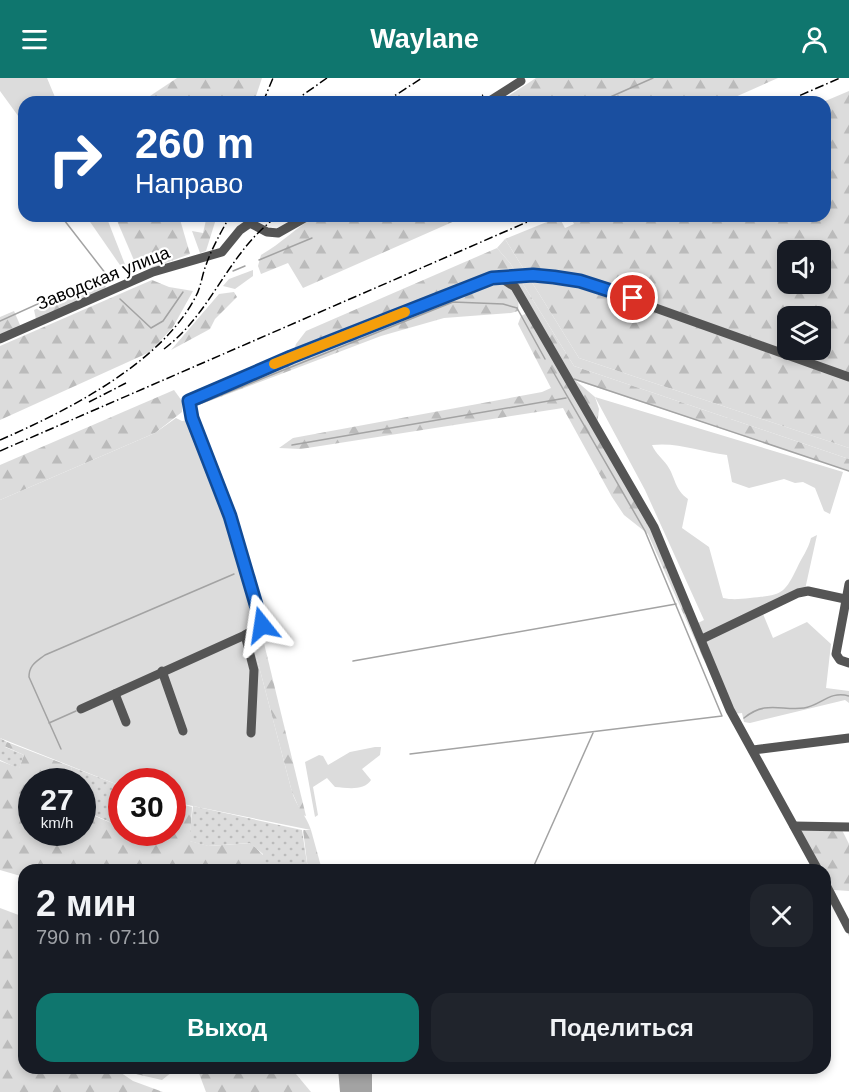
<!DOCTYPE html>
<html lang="ru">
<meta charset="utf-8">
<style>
:root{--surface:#171b24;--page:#20242c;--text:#f1f3f6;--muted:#9ea1a6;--accent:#0f766e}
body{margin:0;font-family:Arial,sans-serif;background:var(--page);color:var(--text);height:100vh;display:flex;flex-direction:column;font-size:22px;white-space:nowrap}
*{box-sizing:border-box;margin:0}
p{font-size:20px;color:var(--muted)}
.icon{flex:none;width:33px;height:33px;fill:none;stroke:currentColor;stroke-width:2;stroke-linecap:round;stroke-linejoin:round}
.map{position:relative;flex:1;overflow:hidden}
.side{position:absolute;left:18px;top:786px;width:813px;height:210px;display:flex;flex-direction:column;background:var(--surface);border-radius:18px;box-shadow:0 3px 9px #0003}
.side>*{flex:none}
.guide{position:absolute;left:18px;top:18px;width:813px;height:126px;border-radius:18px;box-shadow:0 3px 9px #0003;background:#1a4fa0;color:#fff;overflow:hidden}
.controls{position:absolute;left:777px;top:162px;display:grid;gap:12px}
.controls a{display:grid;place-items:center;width:54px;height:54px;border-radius:12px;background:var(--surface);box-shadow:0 3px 9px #0003;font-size:30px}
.speed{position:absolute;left:18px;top:690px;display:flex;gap:12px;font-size:30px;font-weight:700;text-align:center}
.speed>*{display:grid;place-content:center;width:78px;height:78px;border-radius:50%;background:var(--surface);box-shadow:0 3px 9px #0003;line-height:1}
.speed small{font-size:15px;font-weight:400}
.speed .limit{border:9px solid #d22;background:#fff;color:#111}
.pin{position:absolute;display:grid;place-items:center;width:51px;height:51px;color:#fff;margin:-26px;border:3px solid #fff;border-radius:50%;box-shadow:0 2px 6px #0007}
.me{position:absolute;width:66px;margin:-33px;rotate:345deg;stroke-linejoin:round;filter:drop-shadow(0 0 4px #0008)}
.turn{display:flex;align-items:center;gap:21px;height:126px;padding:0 18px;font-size:27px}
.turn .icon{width:78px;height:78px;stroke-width:2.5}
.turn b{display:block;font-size:42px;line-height:51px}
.round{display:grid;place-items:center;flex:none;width:63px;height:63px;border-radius:18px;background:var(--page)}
.head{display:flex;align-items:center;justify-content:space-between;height:102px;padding:0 18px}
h1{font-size:36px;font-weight:700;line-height:45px}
.button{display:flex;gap:12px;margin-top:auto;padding:12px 18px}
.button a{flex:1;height:69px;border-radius:18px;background:var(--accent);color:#fff;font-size:24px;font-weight:700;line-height:69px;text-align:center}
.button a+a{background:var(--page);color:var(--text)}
header{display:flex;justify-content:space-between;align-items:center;height:78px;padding:0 18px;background:var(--accent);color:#fff;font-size:27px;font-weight:700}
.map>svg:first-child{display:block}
.grass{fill:#dcdcdc}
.forest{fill:url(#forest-firs);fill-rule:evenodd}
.garden{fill:url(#garden-dots)}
.water{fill:#a3a3a3}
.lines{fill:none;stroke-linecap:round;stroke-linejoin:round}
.stream{stroke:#a3a3a3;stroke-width:1.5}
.minor{stroke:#555;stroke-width:9}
.rail{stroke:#000;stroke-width:1.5;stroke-dasharray:9 3 1.5 3;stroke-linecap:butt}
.route-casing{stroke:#114b97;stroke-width:15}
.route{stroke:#1a73e8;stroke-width:10}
.slow{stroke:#f59e0b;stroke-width:10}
.labels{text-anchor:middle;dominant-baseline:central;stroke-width:4.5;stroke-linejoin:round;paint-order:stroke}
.street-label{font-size:18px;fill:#000;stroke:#fff}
</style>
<header><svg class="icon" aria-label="menu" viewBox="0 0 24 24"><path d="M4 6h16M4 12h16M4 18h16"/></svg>Waylane<svg class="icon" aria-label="person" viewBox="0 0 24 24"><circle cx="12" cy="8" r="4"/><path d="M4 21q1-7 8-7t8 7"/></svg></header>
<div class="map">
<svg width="849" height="1014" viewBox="0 0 849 1014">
<defs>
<pattern id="forest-firs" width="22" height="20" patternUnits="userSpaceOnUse" patternTransform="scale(1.5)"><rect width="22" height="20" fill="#dcdcdc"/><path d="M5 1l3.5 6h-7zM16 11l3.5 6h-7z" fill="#bbb"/></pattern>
<pattern id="garden-dots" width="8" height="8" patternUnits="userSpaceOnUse" patternTransform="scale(1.5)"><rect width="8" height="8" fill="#dcdcdc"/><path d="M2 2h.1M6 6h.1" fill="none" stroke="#bbb" stroke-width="1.8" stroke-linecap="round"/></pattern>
</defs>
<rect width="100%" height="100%" fill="#fff"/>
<g class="grass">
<path d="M0,0h47l10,24h-33v22l-24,-33z"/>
<path d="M86,138h20l20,51 -4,1z"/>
<path d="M505,161l74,119 270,90v11l-275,-93 -64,-103 -13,-15z"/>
<path d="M253,192v6l-18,13 -12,-3 6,-7z"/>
<path d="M595,319l248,75 -13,42 -6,-3 -9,-23 -12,-6 -8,1 -11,-4 -35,9 -17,-6 -5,-27c-26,-3 -49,-13 -75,-10 4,9 10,13 15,20 9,13 7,24 21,34l-6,29 27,19 14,51c10,2 17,1 27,0 31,-3 34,-3 47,-30 5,-11 11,-18 14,-30l6,-3 -13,59 -41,20 10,24 34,-16 24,22 -5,44 23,3v12l-4,-3 -95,23 -6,-1 -2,-9 -9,1 -37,-90 8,-4 -59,-130z"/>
<path d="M176,340l6,3 6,-1 50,132 17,69 7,14 -4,-2 -2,22 36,137c5,16 14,23 19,38l-138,-28 -1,-20h-50l-1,4 -121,-48v-238l155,-67z"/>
<path d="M375,669h6l-1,8 -18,14 9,11c-7,11 -23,8 -36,7l-8,-9 -14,9 5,28 -3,2 -10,-55 14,-7 4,1 5,9 22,-13z"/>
</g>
<g class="forest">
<path d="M177,0h85l-8,24h-36l-3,-4 -15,4h-59z"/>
<path d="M536,0h242l-54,24h-225z"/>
<path d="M849,13v357l-270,-90 -74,-119 54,-22 6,11 9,-4 -4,-8h255l-2,-114zM788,172h32v34h-32zM788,238h32v34h-32z"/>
<path d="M115,138h64l11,38 -38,14 -16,-3z"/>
<path d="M207,138h9v3l-10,32 -6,2 -8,-22 11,2z"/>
<path d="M317,138h149l-163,72 -15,-25 -27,11 -3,-8 3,-11c21,-12 35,-28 56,-39z"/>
<path d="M497,170l13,15 64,103 275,93v12l-274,-91 20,17 4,12 -3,25 56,95 71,174 -75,-169 -24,-19 -12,-18 -49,-89 -262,41 -22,-1 14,-10 249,-46 9,-4 -33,-64 3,-8 6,-3 -8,-20 -1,18 -7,2 -67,5 -63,18 -182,69v-5l94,-47 3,-9 10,-13z"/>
<path d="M100,201l6,8 -5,5 -65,27 -2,-9z"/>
<path d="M152,202l17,7 24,4 -20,36 -23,25 -150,68v-74z"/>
<path d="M234,214l3,5 -22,22 -5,10 -39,21 48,-56z"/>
<path d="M14,233l6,14 -3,4 -17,8v-20z"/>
<path d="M174,312l8,11v11l-27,21 -155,67v-35z"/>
<path d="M258,555l4,2 44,181 -4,-1 -10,-23 -36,-137 -3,-17z"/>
<path d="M7,664l65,25 -4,14 -36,1v50h50l1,-21 38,16 1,5h50l1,-30 19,5 -2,34 19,5 42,-3 12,12v13l14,2h-253v7l-24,-7v-109l19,7 5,-13 -20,-9z"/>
<path d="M841,750l8,16v47l-15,-1 15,36v10l-24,-45v-21h-11l-16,-41z"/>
<path d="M303,752h8l11,40h-14z"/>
<path d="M0,830l24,9v151h90l19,13 30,11h-163z"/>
<path d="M128,990h49l-15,12 -26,-6z"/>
<path d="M197,990h94l20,24h-105z"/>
</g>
<g class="garden">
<path d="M0,660l7,4 -2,5 19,8 -5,14 -19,-9z"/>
<path d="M72,689l49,19v41l-38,-17 -1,-28 -14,-1z"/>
<path d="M193,728l109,24 6,40 -46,-2 1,-14 -13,-11 -42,3 -19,-5z"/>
</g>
<path class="water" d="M338,990h34v24h-32z"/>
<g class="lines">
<g class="stream">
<path d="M599,24l54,-24"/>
<path d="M61,138l45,58"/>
<path d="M259,182l53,-22"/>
<path d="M233,193l12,-5"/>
<path d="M120,221l31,29 12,-7 20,-29"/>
<path d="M0,243l95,-43 11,-4 2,6"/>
<path d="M574,301l275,92"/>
<path d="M199,326l254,-102 50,2 14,4 28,51"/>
<path d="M292,367l274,-47"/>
<path d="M353,583l323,-57"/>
<path d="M744,640c22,-18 37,-7 60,-10 16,-2 26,-18 45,-12"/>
<path d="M49,645l27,-12"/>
<path d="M61,671l-32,-72c0,-12 7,-15 16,-22l189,-81"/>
<path d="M410,676l312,-38 -77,-185 -94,-163"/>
<path d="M532,792l61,-137"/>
</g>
<g class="minor">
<path d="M488,24l33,-21"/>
<path d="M506,201l27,-4 47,6 269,96"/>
<path d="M0,261l153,-67 69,-20 18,-22 10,-7 17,9 11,1 30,-17"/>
<path d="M849,506l-13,70 4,6 9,3"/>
<path d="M245,557l9,35 -3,63"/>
<path d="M702,561l96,-46 10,-2 37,8"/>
<path d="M162,593l21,60"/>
<path d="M115,616l11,28"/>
<path d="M81,631l164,-74 17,-10 -32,-109 -38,-98 -3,-17 284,-117 28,-6 14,9 139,240 76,183 88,160"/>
<path d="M753,672l96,-12"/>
<path d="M794,748l55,1"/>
<path d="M825,805l24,46"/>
</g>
<g class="rail">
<path d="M263,24l10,-24"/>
<path d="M293,24l34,-24"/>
<path d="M385,24l37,-24"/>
<path d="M472,24l11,-7"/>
<path d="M785,24l55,-24"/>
<path d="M164,271c49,-37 65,-99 114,-133"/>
<path d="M89,324l37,-19"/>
<path d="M0,362c67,-29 162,-77 196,-144 5,-9 6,-21 10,-31 6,-17 15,-33 24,-49"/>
<path d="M0,373l541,-235"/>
</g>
</g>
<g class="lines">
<defs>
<path id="route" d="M262,547l-32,-109 -38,-98 -3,-17 102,-44 201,-79 41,-3 21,2 26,4 53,17"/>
</defs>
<use href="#route" class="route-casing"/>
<use href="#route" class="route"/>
<path class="slow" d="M274,286l131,-52"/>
</g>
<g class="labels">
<g class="street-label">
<text transform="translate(103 200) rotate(-22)">Заводская улица</text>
</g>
</g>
</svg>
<div class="controls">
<a><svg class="icon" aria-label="sound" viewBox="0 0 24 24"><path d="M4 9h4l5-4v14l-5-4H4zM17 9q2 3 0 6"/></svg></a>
<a><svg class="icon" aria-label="layers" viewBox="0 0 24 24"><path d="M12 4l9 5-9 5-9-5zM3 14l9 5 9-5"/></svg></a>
</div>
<div class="speed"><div>27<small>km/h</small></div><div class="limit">30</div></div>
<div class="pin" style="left:633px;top:220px;background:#d93025"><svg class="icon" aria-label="arrive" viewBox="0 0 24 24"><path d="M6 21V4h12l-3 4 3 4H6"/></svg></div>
<svg class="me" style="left:262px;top:547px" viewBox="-20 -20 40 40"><path d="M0-17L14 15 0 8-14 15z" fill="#1a73e8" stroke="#fff" stroke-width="4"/></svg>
<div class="guide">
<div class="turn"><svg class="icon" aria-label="right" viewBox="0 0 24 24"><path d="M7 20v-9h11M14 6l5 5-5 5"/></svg><div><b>260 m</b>Направо</div></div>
</div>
<section class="side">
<div class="head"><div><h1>2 мин</h1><p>790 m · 07:10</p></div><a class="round"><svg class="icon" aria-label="close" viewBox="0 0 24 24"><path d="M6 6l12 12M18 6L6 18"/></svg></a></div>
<div class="button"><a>Выход</a><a>Поделиться</a></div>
</section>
</div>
